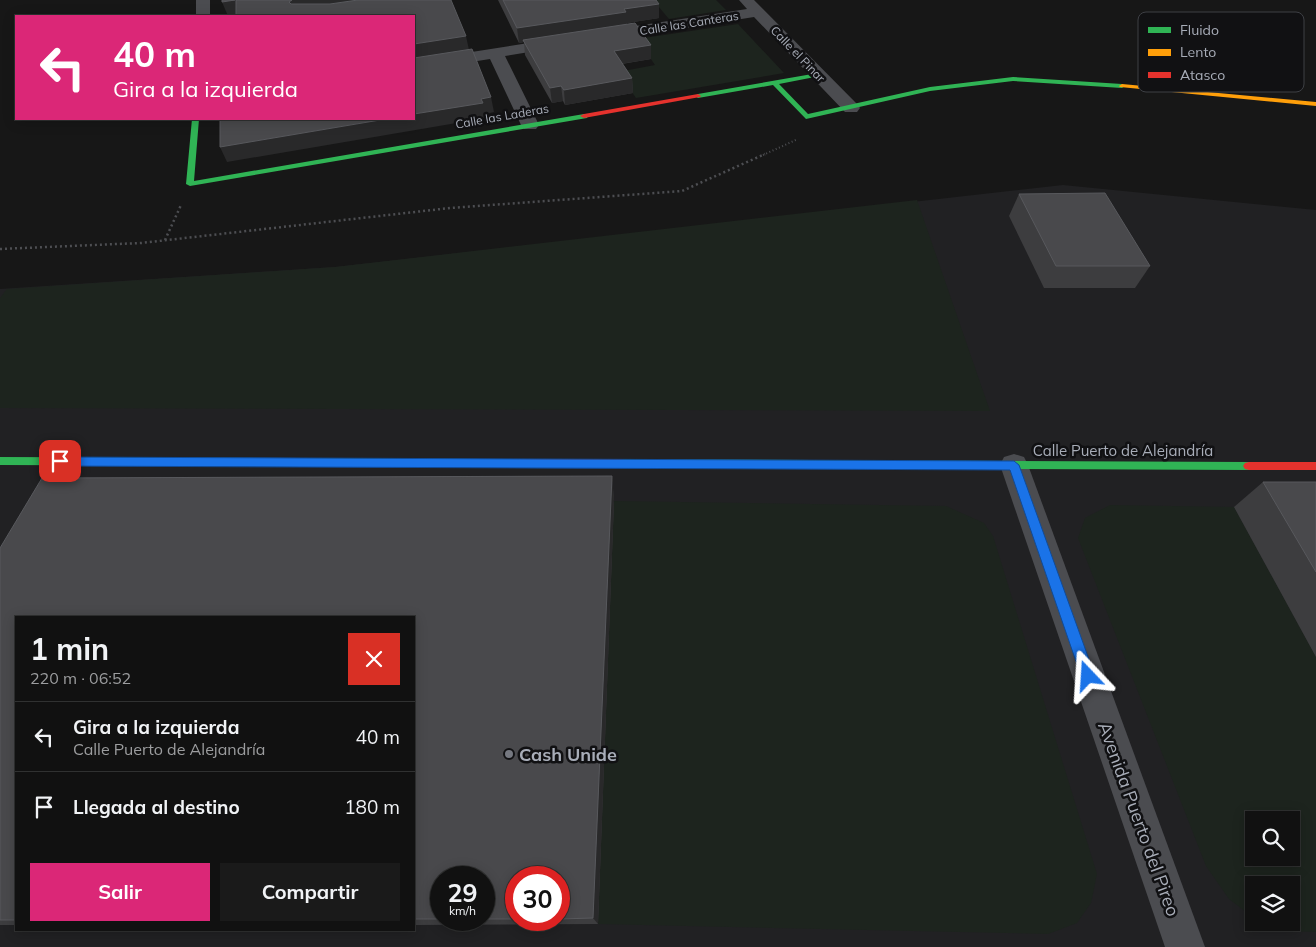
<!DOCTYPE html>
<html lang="es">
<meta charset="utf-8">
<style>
:root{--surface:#111;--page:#1a1a1a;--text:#f1f3f6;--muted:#9c9d9f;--line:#303131;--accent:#db2777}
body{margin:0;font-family:Mulish,sans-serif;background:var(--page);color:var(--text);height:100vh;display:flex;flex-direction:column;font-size:19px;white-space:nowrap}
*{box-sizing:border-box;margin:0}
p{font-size:16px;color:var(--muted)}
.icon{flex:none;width:28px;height:28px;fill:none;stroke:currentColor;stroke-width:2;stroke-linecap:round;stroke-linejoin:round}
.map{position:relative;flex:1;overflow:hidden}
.panel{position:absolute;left:15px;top:616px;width:400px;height:315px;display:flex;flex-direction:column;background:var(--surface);border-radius:0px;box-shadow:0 2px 12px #0003,0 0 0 1px var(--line)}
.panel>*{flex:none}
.top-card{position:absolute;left:15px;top:15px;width:400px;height:105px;border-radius:0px;box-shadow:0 2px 12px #0003,0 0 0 1px var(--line);background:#db2777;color:#fff;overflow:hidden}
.controls{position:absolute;left:1245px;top:811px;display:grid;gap:10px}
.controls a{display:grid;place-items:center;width:55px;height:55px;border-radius:0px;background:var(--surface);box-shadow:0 2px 12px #0003,0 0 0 1px var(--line);font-size:25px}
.speed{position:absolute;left:430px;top:866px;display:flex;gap:10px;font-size:25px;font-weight:700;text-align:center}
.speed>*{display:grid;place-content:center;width:65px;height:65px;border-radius:50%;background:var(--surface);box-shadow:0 2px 12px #0003,0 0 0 1px var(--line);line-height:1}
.speed small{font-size:12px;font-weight:400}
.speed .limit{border:8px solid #d22;background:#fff;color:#111}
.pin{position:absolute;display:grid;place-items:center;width:42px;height:42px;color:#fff;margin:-21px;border-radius:10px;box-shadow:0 2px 8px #0006}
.me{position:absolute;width:55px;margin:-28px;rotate:340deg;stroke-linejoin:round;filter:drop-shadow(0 0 4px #0008)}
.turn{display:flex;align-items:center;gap:18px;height:105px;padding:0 15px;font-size:22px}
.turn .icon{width:65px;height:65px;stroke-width:2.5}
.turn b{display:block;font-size:35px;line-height:42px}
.round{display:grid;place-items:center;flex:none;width:52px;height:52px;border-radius:0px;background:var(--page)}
.summary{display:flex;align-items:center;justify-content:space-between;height:85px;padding:0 15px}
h1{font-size:30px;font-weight:700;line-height:38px}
.primary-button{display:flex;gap:10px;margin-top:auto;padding:10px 15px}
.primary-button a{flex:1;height:58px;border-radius:0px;background:var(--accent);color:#fff;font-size:20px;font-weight:700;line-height:58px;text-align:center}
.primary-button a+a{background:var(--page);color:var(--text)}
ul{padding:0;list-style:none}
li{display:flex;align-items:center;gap:15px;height:70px;padding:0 15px;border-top:1px solid var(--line)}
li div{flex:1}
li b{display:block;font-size:19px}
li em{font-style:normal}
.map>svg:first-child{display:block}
.built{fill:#212123;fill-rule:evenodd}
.green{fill:#1d241e;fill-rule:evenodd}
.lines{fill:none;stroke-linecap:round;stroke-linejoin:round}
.path-far1{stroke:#4d4e52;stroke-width:2;stroke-dasharray:1 2.5;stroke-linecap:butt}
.path{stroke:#4d4e52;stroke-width:2.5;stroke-dasharray:2 3;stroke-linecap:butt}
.street{fill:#4b4c50;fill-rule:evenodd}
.fast{fill:#30b455;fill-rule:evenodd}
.slow{fill:#ff9f0a;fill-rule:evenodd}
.jam{fill:#e5322d;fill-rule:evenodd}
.wall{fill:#3d3d3f;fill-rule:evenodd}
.shaded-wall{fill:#29292a}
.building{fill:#49494c;stroke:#58595d}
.route{fill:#1a73e8;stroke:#114b97}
.poi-dot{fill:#757880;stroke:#111113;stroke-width:2}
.labels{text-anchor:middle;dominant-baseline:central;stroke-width:5;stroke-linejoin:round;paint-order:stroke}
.far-street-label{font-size:12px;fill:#a8adb8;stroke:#111113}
.street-label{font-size:15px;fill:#a8adb8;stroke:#111113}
.near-poi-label{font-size:18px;font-weight:bold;fill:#a8adb8;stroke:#111113;text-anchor:start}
.near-street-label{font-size:18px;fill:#a8adb8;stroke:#111113}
.key{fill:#111113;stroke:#3e4045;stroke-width:1}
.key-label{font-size:14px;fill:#a8adb8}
</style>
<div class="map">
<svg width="1316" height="947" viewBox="0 0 1316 947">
<rect width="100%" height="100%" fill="#171717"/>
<path class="built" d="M1063,185l253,25v737h-1316v-658l335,-22zM16,618h398v312h-398zM1254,820h37v38h-37zM441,878h43v42h-43zM516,878h43v42h-43zM1254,885h37v37h-37z"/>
<g class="green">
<path d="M653,0h63l10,10 -57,9z"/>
<path d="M738,24l46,49 -148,25 -18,-26 37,-7 -18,-26z"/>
<path d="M917,200l73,211 -990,-3v-110l7,-9 328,-22z"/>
<path d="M614,501l332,5 38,17 9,13 104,338 -6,29 -14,20 -29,11 -450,-10z"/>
<path d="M1110,505l124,2 82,150v275l-33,-1 -21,-8 29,-1v-37h-37v33l-25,-19 -23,-33 -128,-328 7,-20zM1254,820h37v38h-37z"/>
</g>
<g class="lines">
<path class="path-far1" d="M763,155l35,-16"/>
<g class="path">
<path d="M165,240l16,-35"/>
<path d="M0,249l141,-6 309,-35 232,-17 83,-37"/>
</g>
<g class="street">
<rect x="196" y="0" width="14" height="16"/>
<path d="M739,0h15l103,104 3,4 -3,4h-12l-91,-95 -151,24 -8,-5 8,-5 144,-22z"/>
<path d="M560,38l6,2 2,3 -2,3 -61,10 34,69 -3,4h-12l-3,-4 -31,-66 -76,12v-10z"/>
<path d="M1014,454l10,3 4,8 177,482h-40l-165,-482 4,-8z"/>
</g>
<g class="fast">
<path d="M818,73l3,2 -1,1 -41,8 29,30 122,-27 83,-10 109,7 3,2 -3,2 -109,-7 -83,10 -124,28 -33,-34 -75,13 -3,-2 3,-2z"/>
<path d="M584,114l4,2 -1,2 -397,68 -4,-2 6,-65h7l-5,62z"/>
<path d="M0,457l481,2 4,1 2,3 -2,3 -4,1 -481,-2z"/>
<path d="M621,459l628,3 4,1 2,3 -2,3 -4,1 -628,-3 -4,-1 -2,-3 2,-3z"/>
</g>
<path class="slow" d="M1122,84l194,18v4l-196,-19 -1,-1z"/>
<g class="jam">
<path d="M698,94l3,2 -1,1 -116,21 -4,-2 4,-2z"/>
<path d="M481,459h140l4,1 2,3 -2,3 -4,1h-140l-4,-1 -2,-3 2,-3z"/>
<path d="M1249,462h67v8h-67l-4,-1 -2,-3 2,-3z"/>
</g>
</g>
<g class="wall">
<path d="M498,0h158l3,18 -32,5v1l24,35 -29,5 10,14 1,15 -68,12 -2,-4 -11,2 -27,-48 -1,-13 -5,1z"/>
<path d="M1019,194l131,72 -15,22h-91l-35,-72z"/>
<path d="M612,476l2,25 -16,423 -184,1v-307h-398v307h-16v-377zM441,878h43v42h-43zM516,878h43v42h-43z"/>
<path d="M1263,482h53v175l-82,-150z"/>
</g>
<g class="shaded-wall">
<path d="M236,0l6,14 -14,2 -6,-14z"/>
<path d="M292,0h84l-82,16 -5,-14z"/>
<path d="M659,4v14l-32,5v3l-104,14 1,2 -5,1 -2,-15 107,-19z"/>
<path d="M466,36l3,14 -55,9v-15z"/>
<path d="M651,45v14l-37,6v-14z"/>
<path d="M632,78l1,15 -68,12 -1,-15z"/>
<path d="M561,86l2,15 -11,2 -2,-15z"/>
<path d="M491,97l3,15 -9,2 1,4 -259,44 -7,-15 166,-28h28v-5z"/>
<path d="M612,476l2,25 -16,423 -5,-6z"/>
</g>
<g class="building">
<path d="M222,0h13l-13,2z"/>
<path d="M236,0h56l-3,2 2,2h39l28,-4h93l15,36 -52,8v-28h-178z"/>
<path d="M503,0h153l3,4 -35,5 2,3 -109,16z"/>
<path d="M635,23l16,22 -37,6 18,27 -68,12 -3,-4 -11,2 -27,-48z"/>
<path d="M472,49l19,48 -10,2 2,4 -69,11v-56z"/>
<path d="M220,119h166l-166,28z"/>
<path d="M1105,193l45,73h-94l-37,-72z"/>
<path d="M612,476l-19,442 -34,1v-41h-43v41h-32v-41h-43v41h-27v-301h-398v302h-16v-372l42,-70z"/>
<path d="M1263,482h53v90z"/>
</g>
<path class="route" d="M60,457l954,4 5,4 76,211 -2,5 -5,2 -5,-2 -2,-5 -71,-206 -950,-4 -6,-5z"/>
<circle class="poi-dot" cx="509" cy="754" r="5"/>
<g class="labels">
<g class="far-street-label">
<text transform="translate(689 23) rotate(-9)">Calle las Canteras</text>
<text transform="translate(798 54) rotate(46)">Calle el Pinar</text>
<text transform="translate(502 116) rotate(-10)">Calle las Laderas</text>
</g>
<g class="street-label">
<text x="1123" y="450">Calle Puerto de Alejandría</text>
</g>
<g class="near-poi-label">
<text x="519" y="754">Cash Unide</text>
</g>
<g class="near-street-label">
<text transform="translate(1139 819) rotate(70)">Avenida Puerto del Pireo</text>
</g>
</g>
<rect x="1138" y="12" width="166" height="80" rx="8" class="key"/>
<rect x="1148" y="27" width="23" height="6" fill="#30b455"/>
<rect x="1148" y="49" width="23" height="7" fill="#ff9f0a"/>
<rect x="1148" y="72" width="23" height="6" fill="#e5322d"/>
<g class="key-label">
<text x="1180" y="35">Fluido</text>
<text x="1180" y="57">Lento</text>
<text x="1180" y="80">Atasco</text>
</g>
</svg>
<div class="controls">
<a><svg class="icon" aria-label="search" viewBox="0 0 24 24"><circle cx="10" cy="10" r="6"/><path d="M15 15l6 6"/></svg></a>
<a><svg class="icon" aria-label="layers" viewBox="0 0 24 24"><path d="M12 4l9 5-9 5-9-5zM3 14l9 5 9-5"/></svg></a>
</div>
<div class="speed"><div>29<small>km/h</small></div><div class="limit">30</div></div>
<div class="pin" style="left:60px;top:461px;background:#d93025"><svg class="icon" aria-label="arrive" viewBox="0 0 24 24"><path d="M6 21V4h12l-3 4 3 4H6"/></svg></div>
<svg class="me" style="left:1088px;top:676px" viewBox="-20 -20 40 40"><path d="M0-17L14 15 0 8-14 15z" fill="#1a73e8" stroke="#fff" stroke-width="4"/></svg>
<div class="top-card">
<div class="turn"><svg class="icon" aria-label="left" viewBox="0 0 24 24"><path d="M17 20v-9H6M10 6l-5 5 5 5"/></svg><div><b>40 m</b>Gira a la izquierda</div></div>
</div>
<section class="panel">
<div class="summary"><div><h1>1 min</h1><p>220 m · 06:52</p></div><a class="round" style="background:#d93025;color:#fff"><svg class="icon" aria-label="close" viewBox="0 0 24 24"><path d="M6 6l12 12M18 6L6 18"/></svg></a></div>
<ul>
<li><svg class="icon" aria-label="left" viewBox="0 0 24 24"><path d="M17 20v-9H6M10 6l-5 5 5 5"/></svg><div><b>Gira a la izquierda</b><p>Calle Puerto de Alejandría</p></div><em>40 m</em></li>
<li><svg class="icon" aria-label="arrive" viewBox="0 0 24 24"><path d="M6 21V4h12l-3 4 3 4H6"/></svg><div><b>Llegada al destino</b></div><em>180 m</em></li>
</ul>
<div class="primary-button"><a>Salir</a><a>Compartir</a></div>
</section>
</div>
